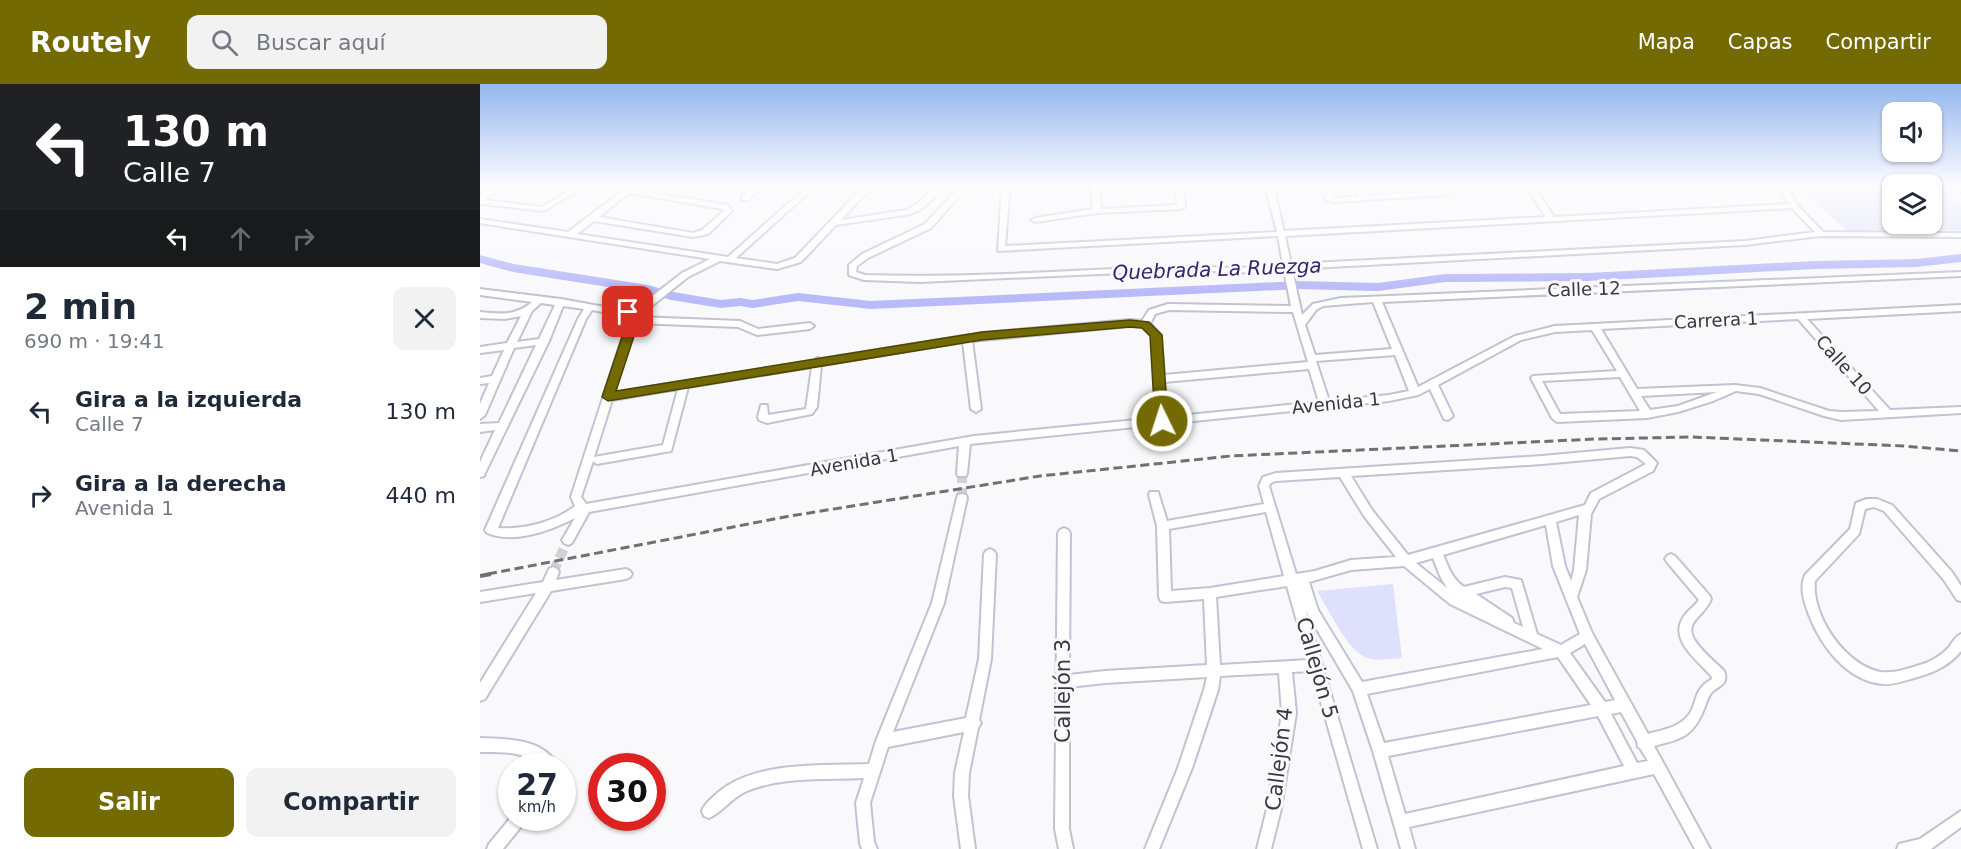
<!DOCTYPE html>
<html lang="es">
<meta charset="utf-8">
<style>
:root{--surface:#fff;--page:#f2f2f3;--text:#1f2937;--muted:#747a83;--accent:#736a04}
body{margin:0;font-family:"DejaVu Sans",sans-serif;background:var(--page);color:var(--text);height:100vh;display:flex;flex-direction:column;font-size:22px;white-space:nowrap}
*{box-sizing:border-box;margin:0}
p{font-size:20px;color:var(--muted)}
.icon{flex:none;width:33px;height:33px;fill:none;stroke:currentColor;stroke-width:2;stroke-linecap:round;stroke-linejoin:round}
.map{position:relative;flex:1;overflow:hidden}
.sheet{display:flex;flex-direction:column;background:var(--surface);width:480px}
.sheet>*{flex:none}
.banner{background:#202124;color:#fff;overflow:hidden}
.fabs{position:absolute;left:1402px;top:18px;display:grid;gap:12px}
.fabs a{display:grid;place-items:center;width:60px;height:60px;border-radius:12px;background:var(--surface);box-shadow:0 2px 4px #0004;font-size:30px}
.speed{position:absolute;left:18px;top:669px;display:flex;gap:12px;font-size:30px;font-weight:700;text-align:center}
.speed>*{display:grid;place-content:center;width:78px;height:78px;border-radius:50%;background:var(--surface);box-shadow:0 2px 4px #0004;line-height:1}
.speed small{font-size:15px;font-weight:400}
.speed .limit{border:9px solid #d22;background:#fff;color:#111}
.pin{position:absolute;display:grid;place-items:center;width:51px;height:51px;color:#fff;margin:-26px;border-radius:12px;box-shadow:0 3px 9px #0006}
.me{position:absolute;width:66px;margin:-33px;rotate:356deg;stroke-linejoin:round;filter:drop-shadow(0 0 4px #0008)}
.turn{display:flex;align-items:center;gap:21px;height:126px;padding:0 24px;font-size:27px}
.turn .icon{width:78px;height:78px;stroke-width:2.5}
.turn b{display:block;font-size:42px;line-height:51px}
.lanes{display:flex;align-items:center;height:57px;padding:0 24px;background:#0003;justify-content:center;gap:30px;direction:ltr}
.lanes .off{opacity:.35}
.round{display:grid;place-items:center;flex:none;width:63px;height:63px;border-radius:12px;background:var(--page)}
.overview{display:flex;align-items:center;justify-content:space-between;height:102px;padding:0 24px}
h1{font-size:36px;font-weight:700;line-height:45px}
.button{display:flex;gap:12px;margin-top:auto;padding:12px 24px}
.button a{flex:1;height:69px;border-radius:12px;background:var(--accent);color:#fff;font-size:24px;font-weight:700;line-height:69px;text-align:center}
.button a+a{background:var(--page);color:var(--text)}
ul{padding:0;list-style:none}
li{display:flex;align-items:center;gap:18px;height:84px;padding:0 24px}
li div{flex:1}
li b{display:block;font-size:22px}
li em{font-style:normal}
header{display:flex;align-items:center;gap:36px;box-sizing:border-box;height:84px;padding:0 30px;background:var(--accent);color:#fff}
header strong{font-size:28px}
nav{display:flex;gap:33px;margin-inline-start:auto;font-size:21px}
.search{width:420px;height:54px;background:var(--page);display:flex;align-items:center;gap:15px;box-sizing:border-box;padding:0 21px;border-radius:12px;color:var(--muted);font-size:22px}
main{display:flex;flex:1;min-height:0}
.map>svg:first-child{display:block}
.green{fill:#dfe0fb}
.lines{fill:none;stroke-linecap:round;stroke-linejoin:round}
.river{fill:#b9baf9;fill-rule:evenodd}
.minor-tunnel{stroke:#d2d2d6;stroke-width:10;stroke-dasharray:10 5;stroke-linecap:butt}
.minor-casing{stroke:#c2c2d3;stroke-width:4}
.minor{fill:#fff;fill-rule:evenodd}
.rail-far1{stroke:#6f6f74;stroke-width:3;stroke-dasharray:9 4.5;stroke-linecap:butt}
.rail{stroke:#6f6f74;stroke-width:4;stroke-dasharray:11 6;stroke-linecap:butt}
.route{fill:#736a04;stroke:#4b4503;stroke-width:1.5}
.labels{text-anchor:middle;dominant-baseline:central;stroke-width:6;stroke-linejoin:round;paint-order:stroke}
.street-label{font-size:18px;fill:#37373d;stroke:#f9f9fc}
.water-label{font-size:20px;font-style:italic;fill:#30276e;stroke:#f9f9fc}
.near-street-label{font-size:21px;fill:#37373d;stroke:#f9f9fc}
</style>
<header>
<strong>Routely</strong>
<div class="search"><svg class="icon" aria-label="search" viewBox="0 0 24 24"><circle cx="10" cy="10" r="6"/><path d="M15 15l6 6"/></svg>Buscar aquí</div>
<nav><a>Mapa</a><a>Capas</a><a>Compartir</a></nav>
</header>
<main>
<section class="sheet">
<div class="banner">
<div class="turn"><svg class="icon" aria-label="left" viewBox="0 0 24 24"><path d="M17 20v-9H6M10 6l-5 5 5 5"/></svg><div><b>130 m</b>Calle 7</div></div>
<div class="lanes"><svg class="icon" aria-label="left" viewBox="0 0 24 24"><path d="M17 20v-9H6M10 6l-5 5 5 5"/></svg><svg class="icon off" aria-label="ahead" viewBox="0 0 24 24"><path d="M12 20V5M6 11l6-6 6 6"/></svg><svg class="icon off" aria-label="right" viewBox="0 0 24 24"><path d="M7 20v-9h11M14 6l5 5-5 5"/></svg></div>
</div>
<div class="overview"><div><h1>2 min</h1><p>690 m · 19:41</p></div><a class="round"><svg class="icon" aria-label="close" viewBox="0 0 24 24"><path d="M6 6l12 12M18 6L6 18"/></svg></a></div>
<ul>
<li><svg class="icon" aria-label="left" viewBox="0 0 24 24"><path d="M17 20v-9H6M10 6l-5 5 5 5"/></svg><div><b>Gira a la izquierda</b><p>Calle 7</p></div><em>130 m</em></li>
<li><svg class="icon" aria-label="right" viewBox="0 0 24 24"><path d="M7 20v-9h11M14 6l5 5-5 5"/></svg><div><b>Gira a la derecha</b><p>Avenida 1</p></div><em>440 m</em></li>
</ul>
<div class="button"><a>Salir</a><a>Compartir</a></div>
</section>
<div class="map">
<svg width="1481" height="765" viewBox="0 0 1481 765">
<rect width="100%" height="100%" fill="#f9f9fc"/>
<g class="green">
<path d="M1452,101h6l23,19v26h-115l-41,-37 88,-6v37h39z"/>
<path d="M913,500l9,74c-13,1 -31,5 -42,-4 -15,-10 -33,-47 -43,-63z"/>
</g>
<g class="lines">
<path class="river" d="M1481,170v8l-45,5 -101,2 -227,12 -143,1 -67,9 -78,-2 -429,20 -73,-8 -45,7 -13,-2 -19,2 -50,-8 -25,-7 -133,-21 -33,-9v-8l34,9 134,21 25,7 48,8 19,-2 13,2 45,-7 73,8 429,-20 78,2 67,-9 143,-1 227,-12 101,-2z"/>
<g class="minor-tunnel">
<path d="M482,389v25"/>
<path d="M73,488l15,-32"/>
</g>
<defs>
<g id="minor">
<path d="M16,101h9l-19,13v2l57,7 35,-22h9l-43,26 -64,-7v-9z"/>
<path d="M150,101h6l1,2 -3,3 94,15 4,6 -24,23 -15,3 -99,-16 -17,13 151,23 81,-72h8l-81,73 41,6 18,-6 68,-71 15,-2h19l-4,2 -25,4 -27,29 65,-10 11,-6 20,-19h8l-22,23 -12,6 -75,11 -35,37 -24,7 -57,-8 -32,16 -50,40 102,4 18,8 52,-6 4,3 -4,3 -53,6 -19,-8 -102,-4 -22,70 199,-32 4,-3 4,1 162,-26 147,-13 12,1 7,-11 19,-6 123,2 -7,-36 -25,3 -72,-3 -267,12 -56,-2 -15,-5v-10l13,-11 63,-30 36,-39h8l-38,43 -63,30 -11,8 -1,6 9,3c98,3 197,-4 295,-8 41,-2 82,4 123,-2l-5,-29 -280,15 4,-66h8l-5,61 272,-14 -12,-47h8l11,46 262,-14 -21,-32h8l21,32 235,-13 -11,-19h8l11,20 26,27 138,1v4l-140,-1 -76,9 -453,24 10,46 11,-11 28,-6 620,-26v4l-579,26 36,85 97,-51 40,-10 406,-21v6l-154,8 83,91 71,-3v6l-120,7 -17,-4 -65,-22 -23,-3 -23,10 -35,11 -31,6 -90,4 -5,-4 -21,-40 2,-2 84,-5 -25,-41 -37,2 -34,8 -83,45 15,31 -5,4 -4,-1 -14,-30 -12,6 -29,6 -419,43 -3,29 -1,3h-8l-1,-3 2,-27 -370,66 -17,31 -4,2 -4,-2 -2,-3 13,-22c-25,13 -61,26 -88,15l-2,-3 93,-211 6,-10 -21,-3 -14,35 -64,132 -1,3 -4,1v-15l15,-32 -15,2v-8l19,-1 37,-78 -22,3 -29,67 -5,4v-15l9,-21 -9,1v-6l12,-2 12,-26 -24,3v-6l27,-4 14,-27 -16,3 -25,-1v-6c20,2 36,4 52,-10l-52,-7v-6l81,10 71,13 50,-39 28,-14 -230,-36v-4l88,13zM149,109l94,16 1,2 -22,19 -9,3 -94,-16zM1312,124l23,24 -70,9 -454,23 -6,-28zM893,218l19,47 -77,6 -10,-30 11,-15 7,-4zM61,219l14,2 -16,34 -22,3 15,-31zM112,226l37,7 -58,180 4,9c-20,16 -52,24 -77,22l88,-209zM689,226l124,2 15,50 -144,13 -3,-40 -11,-11 5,-10zM1318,235l81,92 -38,1 -12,-1 -69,-23 -25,-3 -98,4 -36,-60zM650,242l13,1 9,9 5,82 -183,18 -388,68 -5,-7 12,-36 4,3 74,-13 17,-64 124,-20 -6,42 -38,6 -1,-10h-6l-3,12 1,3 8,3 45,-9 5,-7 4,-42 142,-23 8,67 5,3 5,-3 -9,-68zM915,271l14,36 -20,4 -60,6 -13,-40zM829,285l10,33 -152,15 -3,-35zM1140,293l20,34 -80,3 -18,-33zM198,305l-15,56 -69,12 18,-57zM1237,308l-39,14 -28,4 -9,-14z"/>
<path d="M276,101h8l-16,15h-6v-4z"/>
<path d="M611,101h8l2,24 76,-4 -2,-20h8l2,22 -4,2 -84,4 -62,9 -4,-2 4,-2 58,-9z"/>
<path d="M873,101h8l5,11 77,-5 -4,-6h8l5,8 -4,2 -115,7 -7,-2 -4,-10 7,-2 5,10 24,-2z"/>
<path d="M1471,101h8l2,7z"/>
<path d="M1150,364l14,2 13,13 -4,8 -54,28 -8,15 -5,56 -9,27 15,36 56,101c13,-4 29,-6 39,-17 12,-13 4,-26 25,-38v-2c-13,-16 -43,-36 -29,-59 4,-7 11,-11 16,-18l-32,-38 -2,-3 2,-3 4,-2 4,2 34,39 2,4c-5,13 -16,18 -19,27 -6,14 23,35 32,45 5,13 -4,14 -12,21 -4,4 -6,12 -8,17 -11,28 -23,30 -50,37l56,103h-15l-41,-75 -245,53 6,22h-14l-28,-98 -20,-60 -47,-80 71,238h-14l-51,-178 -20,1 4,41 -15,96 -10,40h-14l10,-40 15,-96 -3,-40 -59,3 -2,14 -26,78 -33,81h-14l33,-81 26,-78 3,-13 -102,6 -36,4v142l4,20h-14l-4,-20 3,-296 2,-3 4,-2 4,2 2,3 -1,142 36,-4 102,-6 -3,-66 -39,3 -4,-1 -2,-4 -2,-71 -8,-31 1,-3h8l9,29 97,-17 -5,-18 4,-9 13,-4 266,-17zM1150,372l7,1 9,7 -55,29 -6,12 -177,50 -36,-45 -21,-34 191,-12zM860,393l24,39 32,41 -45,3 -36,11 -19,3 -27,-88 2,-3 5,-2zM786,428l18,64 -74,12 -39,3 -2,-62zM1099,431l-5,55 -3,11 -6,-15 -9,-44zM1066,441l7,41 27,68 -19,11 -24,-11 -16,-54 -16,-3 -41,10c-12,-8 -15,-19 -21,-32zM953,474l7,18 7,12 -31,-25zM924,482l46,38 93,45 -181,33 -44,-72 -9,-28 42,-12zM807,502l21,74 -88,5 -4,-68zM1025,503l7,1 11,39 -9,-4 -2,-5 -36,-24zM1105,560l30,56 -10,2 -35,-49zM1078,573l33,48 -207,38 -17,-49zM1141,628l16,29 1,6 2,1 8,13 -11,2 -26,-49zM1118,632l26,50 -219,48 -17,-58z"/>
<path d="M482,410l4,1 1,3 -23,105 -51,129 73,-14 13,-59 5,-105 2,-3 4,-2 4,2 2,3 -5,105 -12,61 2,3 -3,5 -9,45 -1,23 7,53h-14l-7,-53 1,-23 9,-41 -76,15 -18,56 4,39 3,7h-15l-2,-6 -4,-40 8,-25c-38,2 -81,-2 -117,13 -15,6 -24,21 -38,27l-5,-2 -2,-5c2,-6 7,-10 11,-14 37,-37 108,-31 156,-33l7,-23 56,-138 25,-105 1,-3z"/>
<path d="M1387,415h10l15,6 60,67 9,14v15l-4,-1 -13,-20 -60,-69 -10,-4 -9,2 -6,25 -44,47c-4,35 31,85 66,91 14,2 32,-5 45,-9 9,-4 17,-9 23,-16 4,-5 6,-10 12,-13v17c-12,15 -28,22 -47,27 -10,3 -21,7 -31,6 -36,-3 -62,-38 -74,-69 -4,-12 -10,-26 -4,-40l45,-46 6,-26z"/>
<path d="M73,483l4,2 2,3 -3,8 70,-11 4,2 2,3 -2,3 -4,2 -75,12 -66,108 -5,2v-18l56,-90 -56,9v-10l63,-10 6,-13z"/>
<path d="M0,654c25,1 65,0 77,28h-16c-15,-15 -40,-14 -61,-14z"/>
<path d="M1481,727v16l-30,22h-34l2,-5 21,-5z"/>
<path d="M32,732v2h14l-2,5 -21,26h-16l2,-5z"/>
</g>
</defs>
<use href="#minor" class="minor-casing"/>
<use href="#minor" class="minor"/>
<path class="rail-far1" d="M8,490l302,-58 250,-40 191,-20 365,-17 96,-2 212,9 57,5"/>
<path class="rail" d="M0,492l16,-3"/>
</g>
<linearGradient id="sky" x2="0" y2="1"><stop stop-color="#95b6ef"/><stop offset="0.49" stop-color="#fcfcfe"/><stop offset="1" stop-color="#fcfcfe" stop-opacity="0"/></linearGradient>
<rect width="1481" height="208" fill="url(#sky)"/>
<path class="route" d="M148,225l12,9 -24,73 366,-59 148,-12 19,2 13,13 6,86 -6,5 -7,-5 -5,-85 -8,-8 -12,-1 -148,13 -374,61 -6,-4 26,-78 -6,-7z"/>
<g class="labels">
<g class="street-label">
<text transform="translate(1104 205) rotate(-2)">Calle 12</text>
<text transform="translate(1236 236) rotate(-3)">Carrera 1</text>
<text transform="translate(1364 281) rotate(48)">Calle 10</text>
<text transform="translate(856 319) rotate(-6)">Avenida 1</text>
<text transform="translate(374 378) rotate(-10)">Avenida 1</text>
</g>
<g class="water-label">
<text transform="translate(737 185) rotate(-2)">Quebrada La Ruezga</text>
</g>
<g class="near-street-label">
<text transform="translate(837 584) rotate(74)">Callejón 5</text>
<text transform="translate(583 607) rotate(-90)">Callejón 3</text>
<text transform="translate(799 675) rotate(-83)">Callejón 4</text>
</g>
</g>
</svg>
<div class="fabs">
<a><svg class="icon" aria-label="sound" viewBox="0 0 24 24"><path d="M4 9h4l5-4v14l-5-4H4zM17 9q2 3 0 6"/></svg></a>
<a><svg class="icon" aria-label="layers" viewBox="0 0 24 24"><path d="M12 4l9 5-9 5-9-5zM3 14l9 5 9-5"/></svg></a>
</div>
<div class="speed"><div>27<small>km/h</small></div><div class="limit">30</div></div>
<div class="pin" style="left:148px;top:228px;background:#d93025"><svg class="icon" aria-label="arrive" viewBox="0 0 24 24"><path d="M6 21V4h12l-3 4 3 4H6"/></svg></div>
<svg class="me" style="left:682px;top:337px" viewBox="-20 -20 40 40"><circle r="17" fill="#736a04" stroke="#fff" stroke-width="3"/><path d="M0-11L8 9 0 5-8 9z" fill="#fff"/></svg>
</div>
</main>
